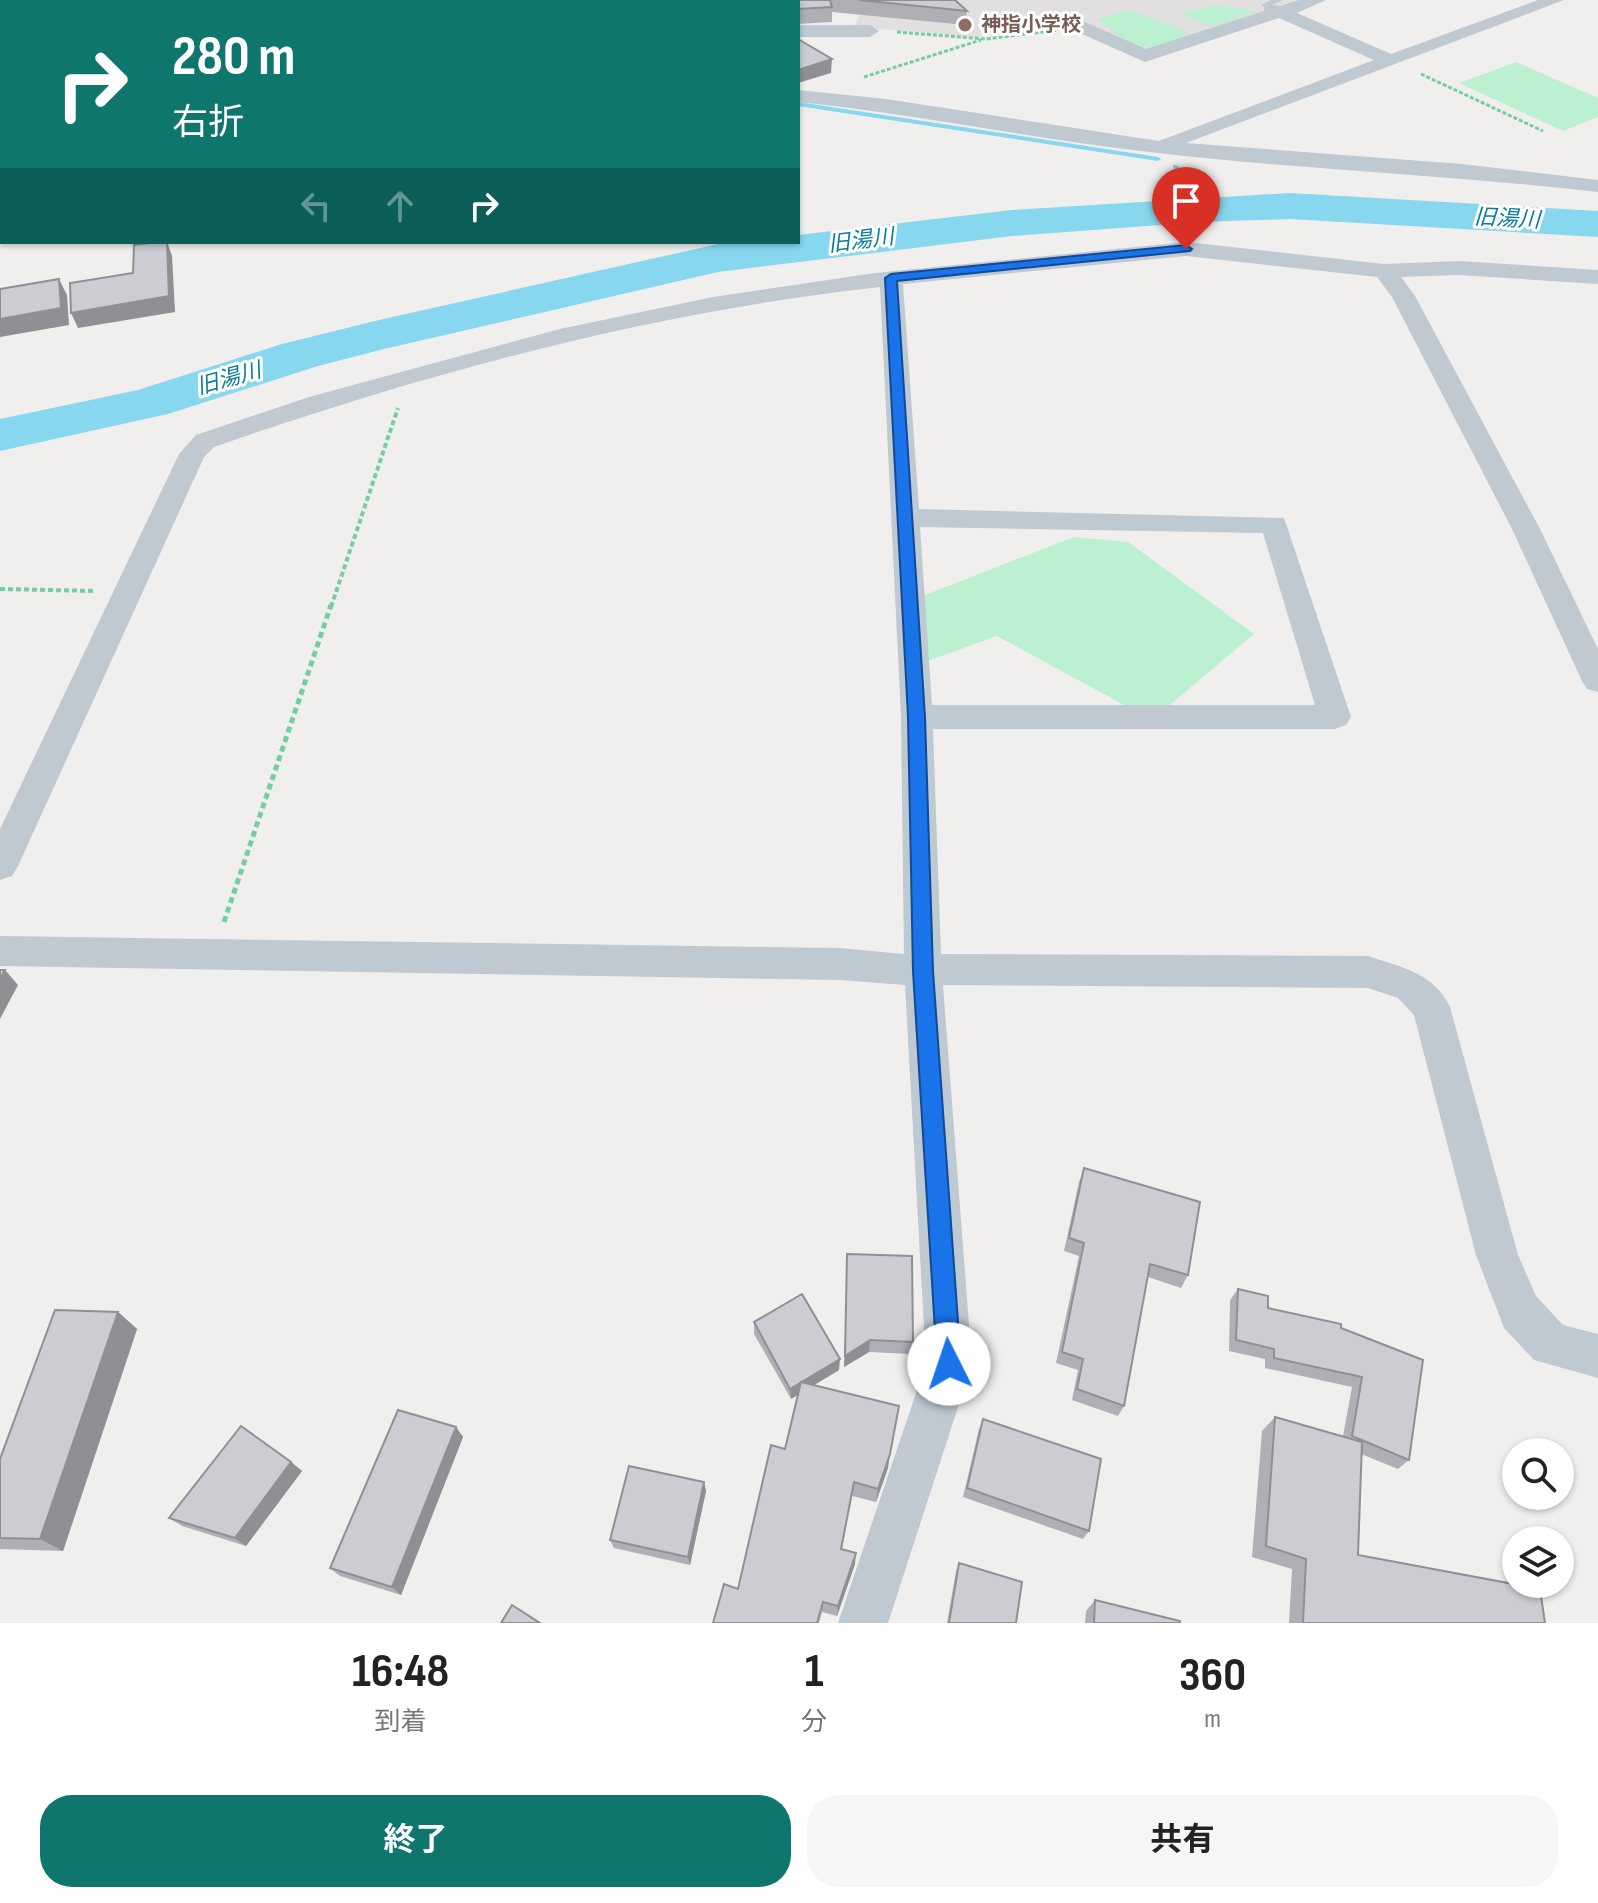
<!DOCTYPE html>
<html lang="ja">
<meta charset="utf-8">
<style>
:root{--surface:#fff;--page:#f6f6f6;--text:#222;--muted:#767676;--accent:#0f766e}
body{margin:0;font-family:"Sofia Sans Condensed","Noto Sans JP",sans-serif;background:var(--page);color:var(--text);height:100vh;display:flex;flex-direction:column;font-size:30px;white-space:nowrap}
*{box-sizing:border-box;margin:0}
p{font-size:26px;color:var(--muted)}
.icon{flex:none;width:44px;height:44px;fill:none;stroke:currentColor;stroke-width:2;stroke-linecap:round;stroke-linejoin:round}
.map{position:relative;height:1623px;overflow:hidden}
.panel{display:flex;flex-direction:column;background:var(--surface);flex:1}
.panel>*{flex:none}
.banner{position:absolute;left:0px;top:0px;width:800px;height:244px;box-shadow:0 2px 6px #0004;background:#0f766e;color:#fff;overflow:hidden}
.controls{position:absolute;left:1502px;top:1438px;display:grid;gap:16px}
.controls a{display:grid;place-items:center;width:72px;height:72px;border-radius:50%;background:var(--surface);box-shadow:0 2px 6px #0004;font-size:40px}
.pin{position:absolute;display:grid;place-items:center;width:68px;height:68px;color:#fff;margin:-82px -34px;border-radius:50% 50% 50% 0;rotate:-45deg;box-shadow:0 0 8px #0007}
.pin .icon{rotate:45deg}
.me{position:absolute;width:88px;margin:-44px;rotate:356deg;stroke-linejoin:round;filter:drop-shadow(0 0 6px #0008)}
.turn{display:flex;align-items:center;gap:28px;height:168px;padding:0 40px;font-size:36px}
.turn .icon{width:104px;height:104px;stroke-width:2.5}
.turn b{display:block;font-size:56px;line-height:68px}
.lanes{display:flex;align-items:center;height:76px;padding:0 40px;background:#0003;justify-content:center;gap:40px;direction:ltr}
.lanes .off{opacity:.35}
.eta{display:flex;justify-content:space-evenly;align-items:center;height:136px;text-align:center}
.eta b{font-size:48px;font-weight:700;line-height:56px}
.action{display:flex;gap:16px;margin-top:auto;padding:16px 40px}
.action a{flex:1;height:92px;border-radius:32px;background:var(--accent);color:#fff;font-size:32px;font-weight:700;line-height:92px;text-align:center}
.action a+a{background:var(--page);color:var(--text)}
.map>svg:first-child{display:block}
.education{fill:#e2dfe0}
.green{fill:#bbf0d0}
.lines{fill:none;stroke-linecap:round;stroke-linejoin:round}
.stream{fill:#87d7ee;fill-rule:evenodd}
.river{fill:#87d7ee;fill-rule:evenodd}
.trunk-casing{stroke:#708baa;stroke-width:4}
.path-far2{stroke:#72cfa2;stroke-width:3;stroke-dasharray:4 2;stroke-linecap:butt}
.path-far1{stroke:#72cfa2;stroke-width:4;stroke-dasharray:5 3;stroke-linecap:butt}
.path{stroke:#72cfa2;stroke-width:5;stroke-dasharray:6 4;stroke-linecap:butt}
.service{fill:#bec9d1;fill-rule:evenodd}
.minor{fill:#bec9d1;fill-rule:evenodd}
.trunk{fill:#98aec6;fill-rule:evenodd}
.wall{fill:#afb0b5}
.shaded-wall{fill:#8e9094}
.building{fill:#cbcdd3;stroke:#8e9094;stroke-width:2}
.route{fill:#1a73e8;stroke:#114b97;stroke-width:2}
.education-dot{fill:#8d6e63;stroke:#fff;stroke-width:3}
.labels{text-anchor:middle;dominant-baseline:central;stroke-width:6;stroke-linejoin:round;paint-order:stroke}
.far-education-label{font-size:20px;font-weight:bold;fill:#785e54;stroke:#fff;text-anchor:start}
.far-water-label{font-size:22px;font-style:italic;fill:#097c9d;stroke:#fff}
</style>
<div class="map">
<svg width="1598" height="1623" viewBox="0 0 1598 1623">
<rect width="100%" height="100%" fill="#f1eeee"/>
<path class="education" d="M868,0h438l-159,52 -68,-29 -36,8 -69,6 -120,-10z"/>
<g class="green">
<path d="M1214,5l44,6 -47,15 -30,-12z"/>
<path d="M1127,10l53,18 6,9c-51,16 -47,14 -88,-18z"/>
<path d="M1516,62l82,36v19l-35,14 -104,-48z"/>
<path d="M1074,537l54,5 126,92 -88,74 -40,-2 -129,-70 -75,27 -2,-66z"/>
</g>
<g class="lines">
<g class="stream">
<path d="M267,0h6l1,2h-6z"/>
<path d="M798,102l360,55 3,2 -3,2 -360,-55z"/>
<path d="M1173,165h4l17,18v2h-4l-17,-18z"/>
<path d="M1198,196l4,2 5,11 -1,2 -7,-2 -5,-11z"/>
</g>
<path class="river" d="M1290,193l308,18v26l-308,-18 -89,3 -189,14 -294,36 -334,77 -66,17 -150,48 -168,37v-32l138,-29 144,-46 97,-24 339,-76 80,-2v-7l214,-25z"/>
<defs>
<g id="trunk">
<path d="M77,0h24l-26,2z"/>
<path d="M2,99v18l-2,1v-18z"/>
<path d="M0,147h2l-2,19z"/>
</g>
</defs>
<use href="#trunk" class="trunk-casing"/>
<g class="path-far2">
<path d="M897,32l89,7 72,-9"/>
<path d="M1421,74l122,57"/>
<path d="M864,77l117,-37"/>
</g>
<g class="path-far1">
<path d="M0,589l95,2"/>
<path d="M331,607l67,-199"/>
</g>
<path class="path" d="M224,922l107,-317"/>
<path class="service" d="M1271,0h12l-11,5 3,3 -4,3 -10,-6z"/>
<g class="minor">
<path d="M342,0h21l-22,2z"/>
<path d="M473,0h21l-22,2z"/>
<path d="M1299,0h27l-29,13 94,41 147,-54h26l-378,143 276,21 136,16v12c-146,-17 -294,-22 -440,-39 -121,-13 -239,-39 -360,-51v-12l88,9 273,42 215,-81 -95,-42 -134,44 -72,-32v-8h12l61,27 118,-38 1,-7 16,2z"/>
<path d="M798,25h72l9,6 -9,6h-72z"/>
<rect x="0" y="44" width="2" height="12"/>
<rect x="0" y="203" width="2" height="14"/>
<path d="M1186,242l198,22 75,-3 139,9v14l-139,-9 -58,2 14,19 125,233 58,120v43l-11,-3 -5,-8 -70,-152 -120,-232 -15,-20 -191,-21 -283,28 16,225 365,9 67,199 -5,8 -11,4h-402l8,225 427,2c33,11 66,17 82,51l68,248 18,41 27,29 35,9v44l-64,-18 -30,-32 -28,-73 -62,-240 -16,-17 -30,-10 -425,-3 29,379 -84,259h-50l88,-259 -21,-379 -66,-5 -839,-14v-30l839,12 65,6 -3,-237 -21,-430c-227,25 -451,85 -666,160l-10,10 -186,409 -6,10 -12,4v-51l179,-375 17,-19 113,-38 251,-68 153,-32 162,-24zM920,527l343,6 52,172h-383z"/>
</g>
<use href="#trunk" class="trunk"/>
</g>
<g class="wall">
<path d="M784,0h171l12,11 -2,14 -133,-13v10l-34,2v-22h-13z"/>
<path d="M1084,1168l104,107 -7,13 -33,-11 -24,129 -6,10 -46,-16 6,-30 -22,-7 23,-107 -15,-5 15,-69z"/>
<path d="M847,1254l66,88 -2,12 -42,-2 -25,15z"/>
<path d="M1238,1289l30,19 73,20 68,132 -11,9 -37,-15 -3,101 187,68h-256l3,-54 -40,-12 10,-126 13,-14 68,19 9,-49 -87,-19v-9l-36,-8 1,-51z"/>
<path d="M118,1312l19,17 -74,222 -63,-2v-90z"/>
<path d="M754,1322l85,48 -25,15 74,83 -12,34 -24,-6 -10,53 13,15 -18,52 -15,-4 -3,11h-106l25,-34 47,-140 13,-54 -7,4 -37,-65z"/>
<path d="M983,1419l106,112 -6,8 -120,-42 16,-68z"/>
<path d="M456,1427l7,10 -62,158 -61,-19 -10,-8z"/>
<path d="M291,1462l11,9 -56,75 -64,-20 -13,-8z"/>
<path d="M704,1482l2,9 -16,74 -76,-17 -4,-8z"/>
<path d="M959,1563l57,60h-69l9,-52z"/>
<path d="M1095,1600l85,23h-95l1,-12z"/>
</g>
<g class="shaded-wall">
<path d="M832,59l-1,14 -33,10v-13z"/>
<path d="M167,242l5,14 3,56 -97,16 -7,-15 98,-17z"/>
<path d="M59,279l8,16 2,30 -69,12v-18z"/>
<path d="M5,970l13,15 -18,34v-40z"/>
<path d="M118,1312l19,17 -74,222 -23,-12z"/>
<path d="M870,1340l-1,12 -25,15 1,-11z"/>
<path d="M840,1359l-1,11 -48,29 -1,-10z"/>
<path d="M456,1427l7,10 -62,158 -9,-8z"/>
<path d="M890,1454l-2,14 -12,34 2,-13z"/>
<path d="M291,1462l11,9 -56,75 -11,-8z"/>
<path d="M704,1482l2,9 -16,74 -2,-8z"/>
<path d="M856,1553l-1,11 -18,52 1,-10z"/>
</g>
<g class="building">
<path d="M288,0h17l10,2h-24z"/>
<path d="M614,0h122l3,2h-127z"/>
<path d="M788,0h42l2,7 -34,2v-7h-9z"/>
<path d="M859,0h96l12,11z"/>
<path d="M798,39l34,20 -34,11z"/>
<path d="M156,242h11l2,54 -98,17 -1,-30 63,-10 1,-28z"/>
<path d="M59,279l2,29 -61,11v-30z"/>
<path d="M0,970h5l-5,9z"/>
<path d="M1084,1168l116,34 -12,73 -38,-11 -26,142 -47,-17 6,-30 -21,-7 22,-109 -15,-5z"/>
<path d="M847,1254l65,2 1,86 -43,-2 -25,16z"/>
<path d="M1238,1289l30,7v12l73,16v4l82,32 -14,100 -57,-24 10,-59 -88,-19v-9l-38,-9z"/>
<path d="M802,1294l38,65 -50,30 -36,-67z"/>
<path d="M55,1310l63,2 -78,227 -40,-1v-79z"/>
<path d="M801,1382l98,24 -9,48 -12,35 -24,-7 -13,67 15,4 -18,53 -15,-4 -6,21h-104l11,-39 14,5 33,-144 14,4z"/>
<path d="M398,1410l58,17 -64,160 -62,-19z"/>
<path d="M1275,1417l87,25 -4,113 182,34 5,34h-242l3,-64 -40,-13z"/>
<path d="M983,1419l118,40 -12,72 -122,-43z"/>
<path d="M241,1426l50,36 -56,76 -66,-20z"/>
<path d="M629,1466l75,16 -16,75 -78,-17z"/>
<path d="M959,1563l63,19 -6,41h-67z"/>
<path d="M1095,1600l85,21v2h-86z"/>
<path d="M512,1605l28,18h-39z"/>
</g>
<path class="route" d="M1186,245l6,4 -2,2 -293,30 28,436 8,254 28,393 -3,9 -9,3 -8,-3 -4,-9 -24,-393 -5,-254 -23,-439 6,-4z"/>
<circle class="education-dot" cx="965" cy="25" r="8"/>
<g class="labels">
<g class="far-education-label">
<text x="981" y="25">神指小学校</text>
</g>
<g class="far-water-label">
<text transform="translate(1507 219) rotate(3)">旧湯川</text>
<text transform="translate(861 241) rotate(-7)">旧湯川</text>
<text transform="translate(229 379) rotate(-16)">旧湯川</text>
</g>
</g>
</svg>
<div class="controls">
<a><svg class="icon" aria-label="search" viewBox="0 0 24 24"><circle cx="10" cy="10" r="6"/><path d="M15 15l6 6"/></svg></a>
<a><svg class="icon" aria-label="layers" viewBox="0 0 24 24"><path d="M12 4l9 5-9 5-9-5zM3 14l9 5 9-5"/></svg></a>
</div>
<div class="pin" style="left:1186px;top:249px;background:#d93025"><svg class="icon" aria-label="arrive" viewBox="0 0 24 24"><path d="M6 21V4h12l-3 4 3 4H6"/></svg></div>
<svg class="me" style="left:949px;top:1364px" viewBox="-20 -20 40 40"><circle r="19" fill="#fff"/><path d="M0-13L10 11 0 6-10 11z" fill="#1a73e8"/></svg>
<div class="banner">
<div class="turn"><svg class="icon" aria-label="right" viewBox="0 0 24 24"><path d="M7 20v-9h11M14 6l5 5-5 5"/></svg><div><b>280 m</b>右折</div></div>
<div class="lanes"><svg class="icon off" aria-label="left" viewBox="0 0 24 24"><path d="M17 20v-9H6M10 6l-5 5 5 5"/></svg><svg class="icon off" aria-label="ahead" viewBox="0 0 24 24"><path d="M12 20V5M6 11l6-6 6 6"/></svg><svg class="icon" aria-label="right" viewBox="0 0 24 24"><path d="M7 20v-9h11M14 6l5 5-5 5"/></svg></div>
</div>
</div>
<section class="panel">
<div class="eta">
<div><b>16:48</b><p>到着</p></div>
<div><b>1</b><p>分</p></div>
<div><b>360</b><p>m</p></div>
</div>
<div class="action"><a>終了</a><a>共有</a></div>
</section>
